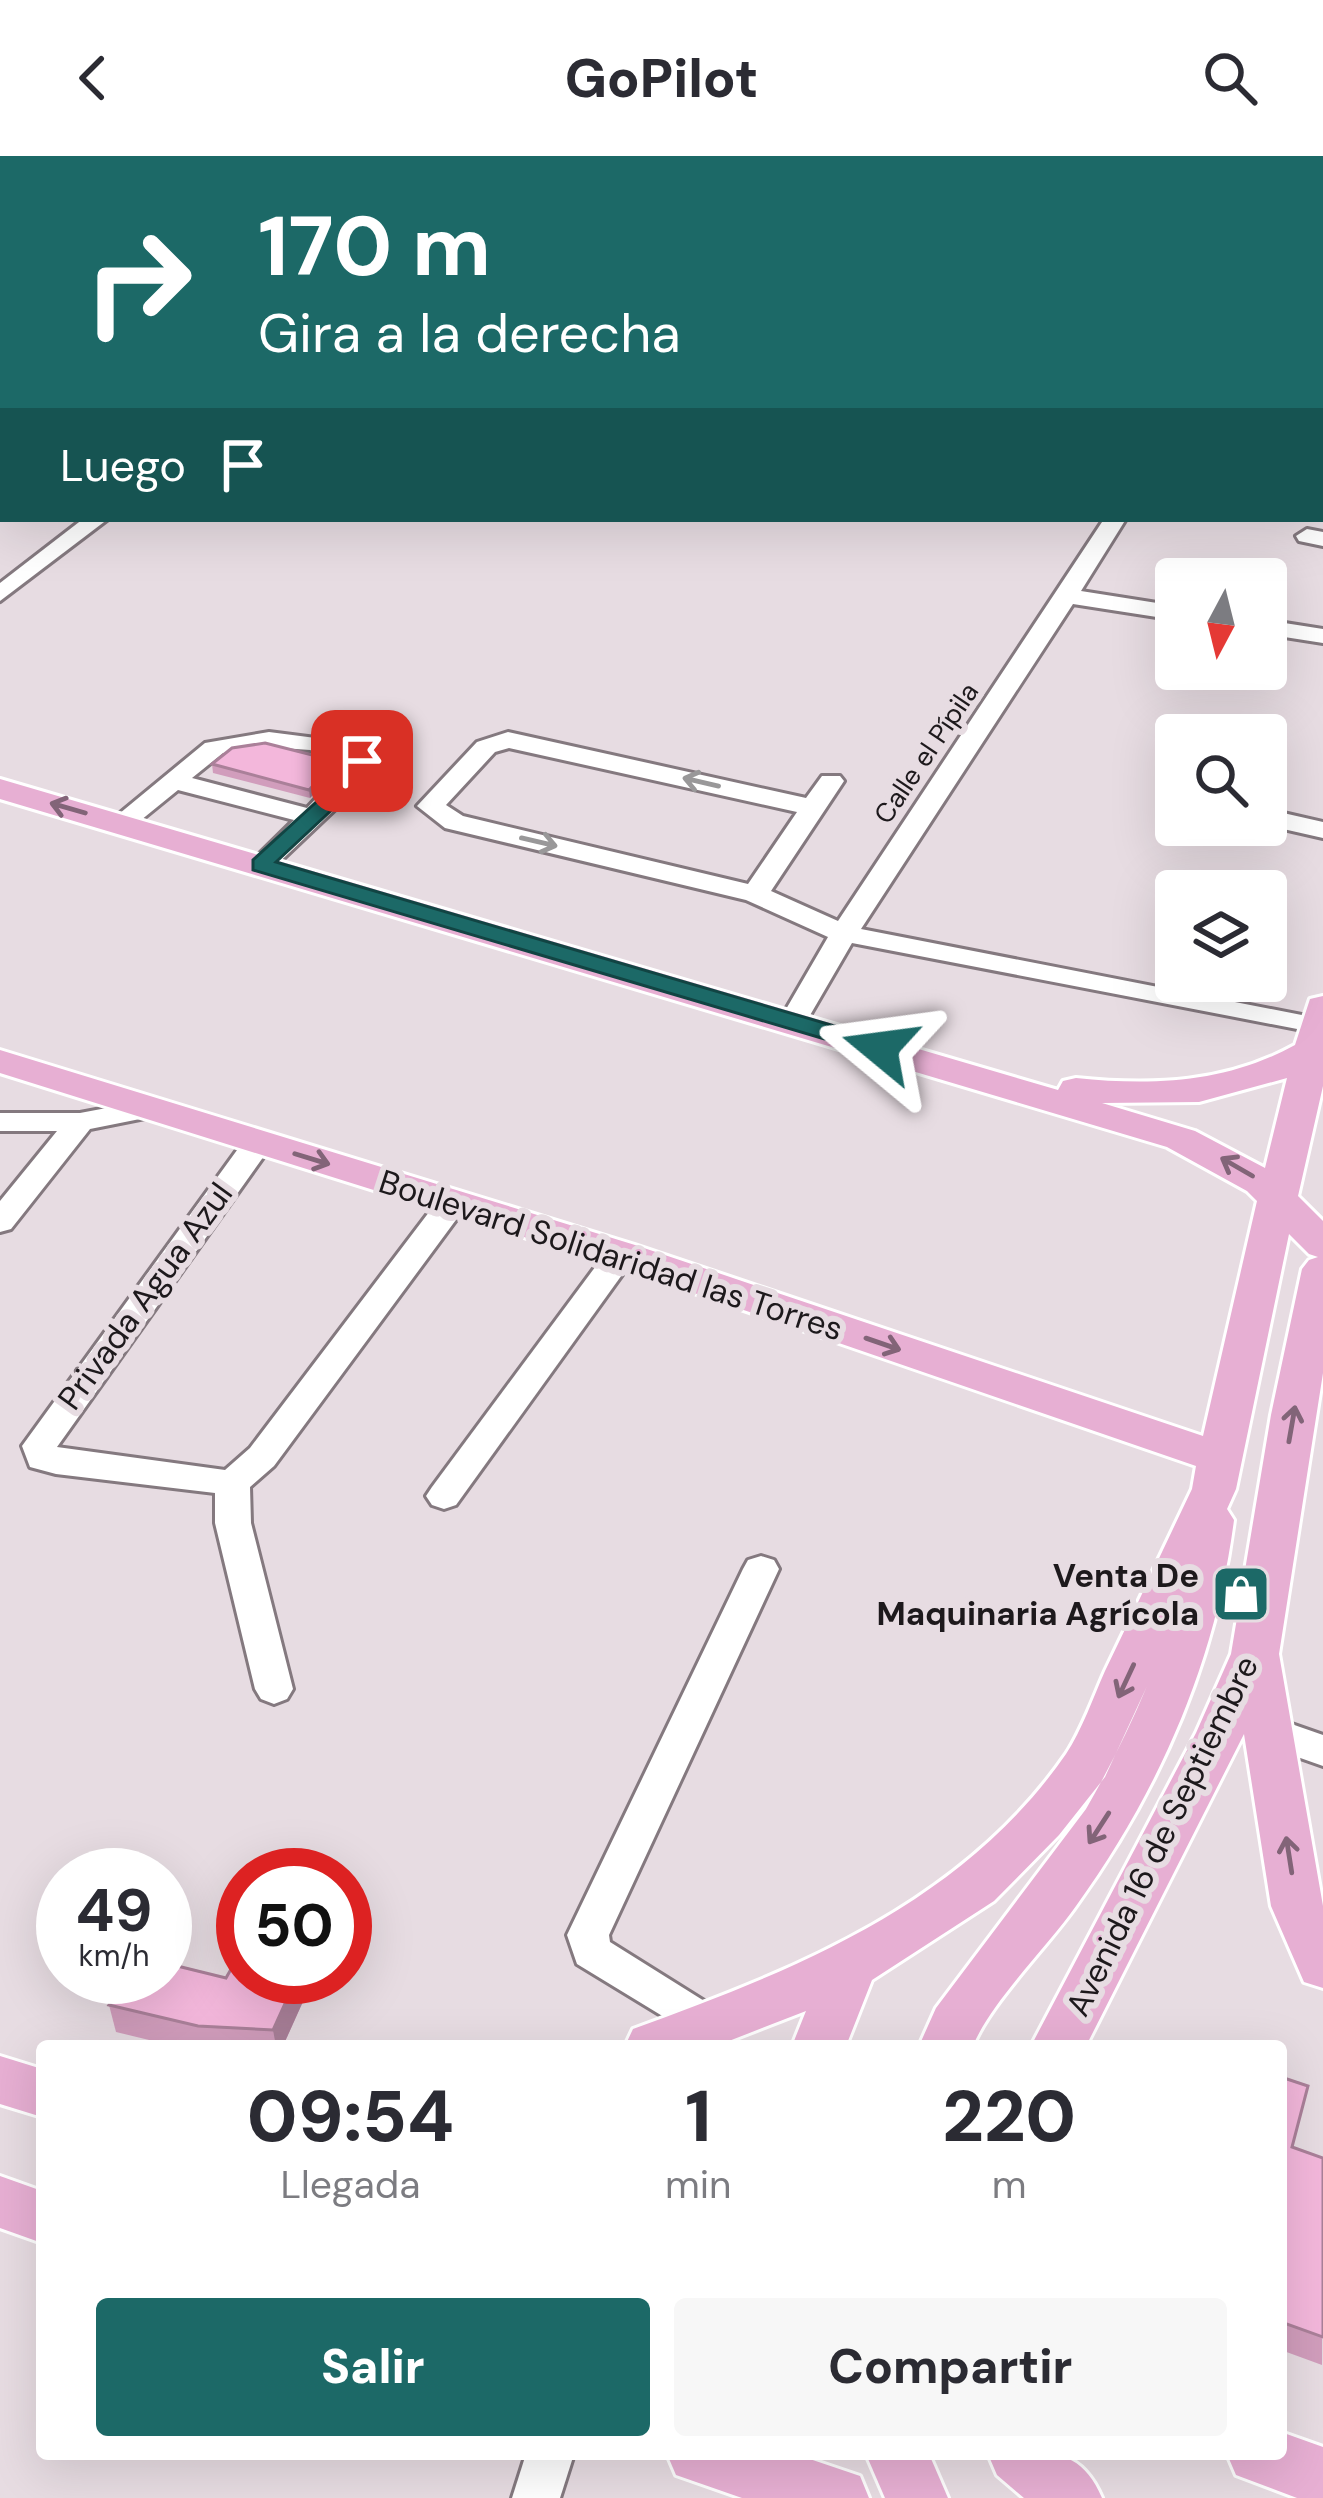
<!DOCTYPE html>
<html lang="es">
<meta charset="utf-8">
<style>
:root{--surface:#fff;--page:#f7f7f7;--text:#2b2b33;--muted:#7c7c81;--accent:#1c6967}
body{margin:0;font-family:"DM Sans",sans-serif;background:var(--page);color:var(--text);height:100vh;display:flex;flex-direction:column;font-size:45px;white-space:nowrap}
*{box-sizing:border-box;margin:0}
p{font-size:39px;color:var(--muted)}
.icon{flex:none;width:66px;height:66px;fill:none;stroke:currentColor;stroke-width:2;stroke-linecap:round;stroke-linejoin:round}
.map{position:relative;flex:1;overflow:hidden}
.side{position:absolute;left:36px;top:1884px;width:1251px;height:420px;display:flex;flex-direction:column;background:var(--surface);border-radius:12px;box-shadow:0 12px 48px #0002}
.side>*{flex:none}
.hud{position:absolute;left:0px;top:0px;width:1323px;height:366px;box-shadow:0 12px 48px #0002;background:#1c6967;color:#fff;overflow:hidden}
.needle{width:78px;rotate:187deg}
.buttons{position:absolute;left:1155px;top:402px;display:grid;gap:24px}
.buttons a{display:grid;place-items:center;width:132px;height:132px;border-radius:12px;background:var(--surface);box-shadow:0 12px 48px #0002;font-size:60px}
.speed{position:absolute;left:36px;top:1692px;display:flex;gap:24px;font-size:60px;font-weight:700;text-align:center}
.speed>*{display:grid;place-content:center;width:156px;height:156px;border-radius:50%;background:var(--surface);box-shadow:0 12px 48px #0002;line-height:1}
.speed small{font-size:30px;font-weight:400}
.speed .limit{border:18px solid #d22;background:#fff;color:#111}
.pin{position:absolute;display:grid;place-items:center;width:102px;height:102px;color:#fff;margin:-51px;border-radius:24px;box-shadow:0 6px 18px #0006}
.me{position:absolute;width:132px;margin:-66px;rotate:286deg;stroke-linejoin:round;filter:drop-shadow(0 0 9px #0008)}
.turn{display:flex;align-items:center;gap:42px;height:252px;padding:0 60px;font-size:54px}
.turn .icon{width:156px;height:156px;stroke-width:2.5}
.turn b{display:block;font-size:84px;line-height:102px}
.then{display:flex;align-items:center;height:114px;padding:0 60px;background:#0003;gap:24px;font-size:45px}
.eta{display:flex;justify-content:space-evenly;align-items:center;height:204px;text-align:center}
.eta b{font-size:72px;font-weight:800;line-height:84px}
.button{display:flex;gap:24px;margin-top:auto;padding:24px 60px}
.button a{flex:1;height:138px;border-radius:12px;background:var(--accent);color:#fff;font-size:48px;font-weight:800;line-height:138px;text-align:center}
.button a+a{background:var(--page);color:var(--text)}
header{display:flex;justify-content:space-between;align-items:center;height:156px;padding:0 60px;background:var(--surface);font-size:54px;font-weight:800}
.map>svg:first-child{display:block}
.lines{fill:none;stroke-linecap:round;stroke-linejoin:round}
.minor-casing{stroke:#84797f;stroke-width:6}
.major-casing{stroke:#fff;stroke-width:6}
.minor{fill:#fff;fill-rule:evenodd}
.major{fill:#e7afd3;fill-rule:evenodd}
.wall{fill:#d19dbc}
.shaded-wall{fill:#aa8099}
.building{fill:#f3b7db;stroke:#aa8099;stroke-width:3}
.oneway{stroke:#999899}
.oneway2{stroke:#826478}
.route{fill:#1c6967;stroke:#124443;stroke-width:3}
.labels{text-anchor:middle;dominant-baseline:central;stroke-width:12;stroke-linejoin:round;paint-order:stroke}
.far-street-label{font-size:27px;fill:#1d191c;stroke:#e7dce2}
.street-label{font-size:33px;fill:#1d191c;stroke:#e7dce2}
.poi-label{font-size:33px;font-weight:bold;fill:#1d191c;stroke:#e7dce2;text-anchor:end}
</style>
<header><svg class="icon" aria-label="back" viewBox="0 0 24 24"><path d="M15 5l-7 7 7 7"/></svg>GoPilot<svg class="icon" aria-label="search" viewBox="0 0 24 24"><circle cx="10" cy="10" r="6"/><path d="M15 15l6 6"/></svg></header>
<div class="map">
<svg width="1323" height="2342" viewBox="0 0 1323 2342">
<rect width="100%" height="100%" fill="#e7dce2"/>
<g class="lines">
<defs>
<g id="minor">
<path d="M246,0h19l-21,3z"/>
<path d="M681,0h20l-22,3z"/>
<path d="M1194,0h42l2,3h-42z"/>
<rect x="1320" y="9" width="3" height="10"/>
<rect x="0" y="22" width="3" height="10"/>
<rect x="1320" y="35" width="3" height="11"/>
<rect x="0" y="61" width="3" height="11"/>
<rect x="0" y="104" width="3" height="12"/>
<path d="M0,127l3,1v12l-3,-1z"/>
<rect x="1320" y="192" width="3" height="12"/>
<path d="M3,239v14l-3,1v-14z"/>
<path d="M0,268h3l-3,15z"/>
<rect x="0" y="303" width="3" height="12"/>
<path d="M83,363h25l-108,82v-18z"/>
<path d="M1104,363h22l-45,72 95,15v14l-103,-16 -212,325 456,89 6,2v14l-471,-91 -50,86h-20l-4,-6 50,-86 -82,-37 -301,-72 -28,-22 60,-64 31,-10 298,66 16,-22h18l4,5 -73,110 67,30zM509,592l288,64 -49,72 -285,-68 -17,-11 49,-53z"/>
<path d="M1307,373l16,3v14l-24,-5 -3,-5z"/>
<path d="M1266,464l57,9v14l-57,-9z"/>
<path d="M269,576l70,9 36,20 -8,18 -97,92 -9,2 -13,-8 46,-45 -116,-30 -48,39h-18l-4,-6 97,-80zM269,591l41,3 38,14 -41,44 -115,-30 31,-25z"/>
<path d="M1266,653l57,13v16l-57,-13z"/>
<path d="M149,944l11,3 4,6 -4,6 -70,14 -79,100 -11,3v-31l57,-70h-57v-18h80z"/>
<path d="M259,977l15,9 -217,305 168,23 25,-22 192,-253h22l5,7 -5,7 -190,257 -24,21 1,36 42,166 -6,10 -13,5 -13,-5 -6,-10 -40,-166v-30l-159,-19 -26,-7 -8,-21 226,-311z"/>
<path d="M621,1088l11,3 5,7 -181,251 -12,4 -12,-4 -6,-9 6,-9 178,-240z"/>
<path d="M761,1400l13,4 5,9 -170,366 1,7 115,72 6,13 -6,13 -15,5 -133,-81 -10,-29 176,-366 5,-9z"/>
<path d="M1266,1559l57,20v31l-71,-25 -5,-11 5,-11z"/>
<path d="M526,2298h48l-14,44h-48z"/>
</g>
<g id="major">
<path d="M0,623l1058,311 5,-9 13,-3c77,8 150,5 219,-33l15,-46 13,-3v90l-25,110 25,25v152l-44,281 44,252v82l-19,-6 -33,-76 -27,-172 -158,312h-55l165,-313 35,-79 40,-239 31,-146 7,-9 9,-3 -9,-3 -20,-20 -53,255 -9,20 7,11c-18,141 -75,271 -158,386 -28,40 -86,97 -103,140h-54l17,-38 150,-199c23,-40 43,-80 61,-123l-42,91 -46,58 -65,66 -122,79 -26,66h-54l14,-35 -90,35h-91l8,-17c163,-59 330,-126 433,-275 16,-24 27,-56 39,-83 29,-60 58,-121 87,-182l4,-23 -589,-203 -607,-190v-23l635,195 568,191 54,-235 -10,-10 -80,-44 -1167,-348zM1287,922l-22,90 -70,-37 -93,-28 97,-1z"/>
<path d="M0,1900l42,13v48l-42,-13z"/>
<path d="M0,2020l42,15v52l-42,-15z"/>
<path d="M1281,2276l42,15v51h-26l-61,-23 -9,-21h54z"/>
<path d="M667,2298h128l65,22 9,22h-127l-66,-23z"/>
<path d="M866,2298h63l19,44h-63z"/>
<path d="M988,2298c52,0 90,-13 114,44h-78l-27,-23z"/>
</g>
</defs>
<use href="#minor" class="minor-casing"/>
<use href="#major" class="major-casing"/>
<use href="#minor" class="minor"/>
<use href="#major" class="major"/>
</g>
<g class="wall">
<path d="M212,608l125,6 -27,28 -97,-25z"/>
<path d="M314,1821l-31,69h-109l-58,-14 -7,-27 117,-27z"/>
<path d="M1281,1921l11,70 31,11 -1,207 -41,-15z"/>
</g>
<g class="shaded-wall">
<path d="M336,605l1,9 -27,28 -1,-8z"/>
<path d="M297,1821h17l-31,69h-7l-3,-16z"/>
</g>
<g class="building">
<path d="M265,587l71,18 -27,29 -97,-26 20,-16z"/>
<path d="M243,1792v29h54l-24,53 -75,-4 -89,-21 19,-28h37v-14l61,15z"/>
<path d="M1281,1921l27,9 -16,61 31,11v179l-42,-15z"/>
</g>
<defs><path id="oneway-shaft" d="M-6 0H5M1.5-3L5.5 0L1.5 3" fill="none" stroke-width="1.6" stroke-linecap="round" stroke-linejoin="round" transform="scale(3)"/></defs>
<g class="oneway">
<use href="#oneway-shaft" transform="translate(701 626) rotate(-167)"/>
<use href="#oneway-shaft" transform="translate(539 686) rotate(13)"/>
</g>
<g class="oneway2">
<use href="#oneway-shaft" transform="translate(68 652) rotate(-164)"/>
<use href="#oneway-shaft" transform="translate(312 1003) rotate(17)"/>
<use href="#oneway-shaft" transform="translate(1237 1011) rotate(-150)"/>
<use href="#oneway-shaft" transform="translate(883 1188) rotate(19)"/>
<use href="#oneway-shaft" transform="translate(1292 1268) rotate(-80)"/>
<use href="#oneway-shaft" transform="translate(1126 1525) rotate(115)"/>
<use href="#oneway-shaft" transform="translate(1099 1672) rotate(123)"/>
<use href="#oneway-shaft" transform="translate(1289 1699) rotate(-99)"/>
</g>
<path class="route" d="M362,599l11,6 -7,17 -90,84 613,180 4,6 -13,7 -8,-2 -619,-183v-10l96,-88 6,-16z"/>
<defs>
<symbol id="shop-square" viewBox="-11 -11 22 22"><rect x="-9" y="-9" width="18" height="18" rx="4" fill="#1c6967" stroke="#e7dce2"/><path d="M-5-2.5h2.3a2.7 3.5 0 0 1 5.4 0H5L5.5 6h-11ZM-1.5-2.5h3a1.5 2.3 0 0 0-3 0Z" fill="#fff"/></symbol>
</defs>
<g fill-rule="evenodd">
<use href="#shop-square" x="1208" y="1405" width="66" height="66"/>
</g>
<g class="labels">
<g class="far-street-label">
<text transform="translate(926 597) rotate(-56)">Calle el Pípila</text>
</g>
<g class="street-label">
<text transform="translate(611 1099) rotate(18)">Boulevard Solidaridad las Torres</text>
<text transform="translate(145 1140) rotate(-54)">Privada Agua Azul</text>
<text transform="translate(1162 1680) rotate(-64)">Avenida 16 de Septiembre</text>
</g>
<g class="poi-label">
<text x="1199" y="1419">Venta De<tspan x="1199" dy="38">Maquinaria Agrícola</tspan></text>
</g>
</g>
</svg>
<div class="buttons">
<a><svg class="needle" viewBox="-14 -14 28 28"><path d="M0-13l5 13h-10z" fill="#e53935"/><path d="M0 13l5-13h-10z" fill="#7c7c81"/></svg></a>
<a><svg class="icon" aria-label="search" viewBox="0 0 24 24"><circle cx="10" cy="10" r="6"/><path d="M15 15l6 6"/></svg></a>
<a><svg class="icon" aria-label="layers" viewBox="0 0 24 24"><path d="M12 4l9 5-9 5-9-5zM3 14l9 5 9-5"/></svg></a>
</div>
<div class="speed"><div>49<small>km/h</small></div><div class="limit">50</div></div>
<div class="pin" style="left:362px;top:605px;background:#d93025"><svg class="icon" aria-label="arrive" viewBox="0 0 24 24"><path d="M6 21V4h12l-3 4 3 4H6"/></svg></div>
<svg class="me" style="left:880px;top:892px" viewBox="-20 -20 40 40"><path d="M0-17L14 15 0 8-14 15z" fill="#1c6967" stroke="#fff" stroke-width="4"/></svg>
<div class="hud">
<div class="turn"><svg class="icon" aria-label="right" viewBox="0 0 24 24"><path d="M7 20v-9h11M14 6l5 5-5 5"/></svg><div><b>170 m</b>Gira a la derecha</div></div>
<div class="then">Luego<svg class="icon" aria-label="arrive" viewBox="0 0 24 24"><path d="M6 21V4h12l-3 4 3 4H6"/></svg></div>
</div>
<section class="side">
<div class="eta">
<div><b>09:54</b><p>Llegada</p></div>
<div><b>1</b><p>min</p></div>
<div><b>220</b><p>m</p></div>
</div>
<div class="button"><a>Salir</a><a>Compartir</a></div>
</section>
</div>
